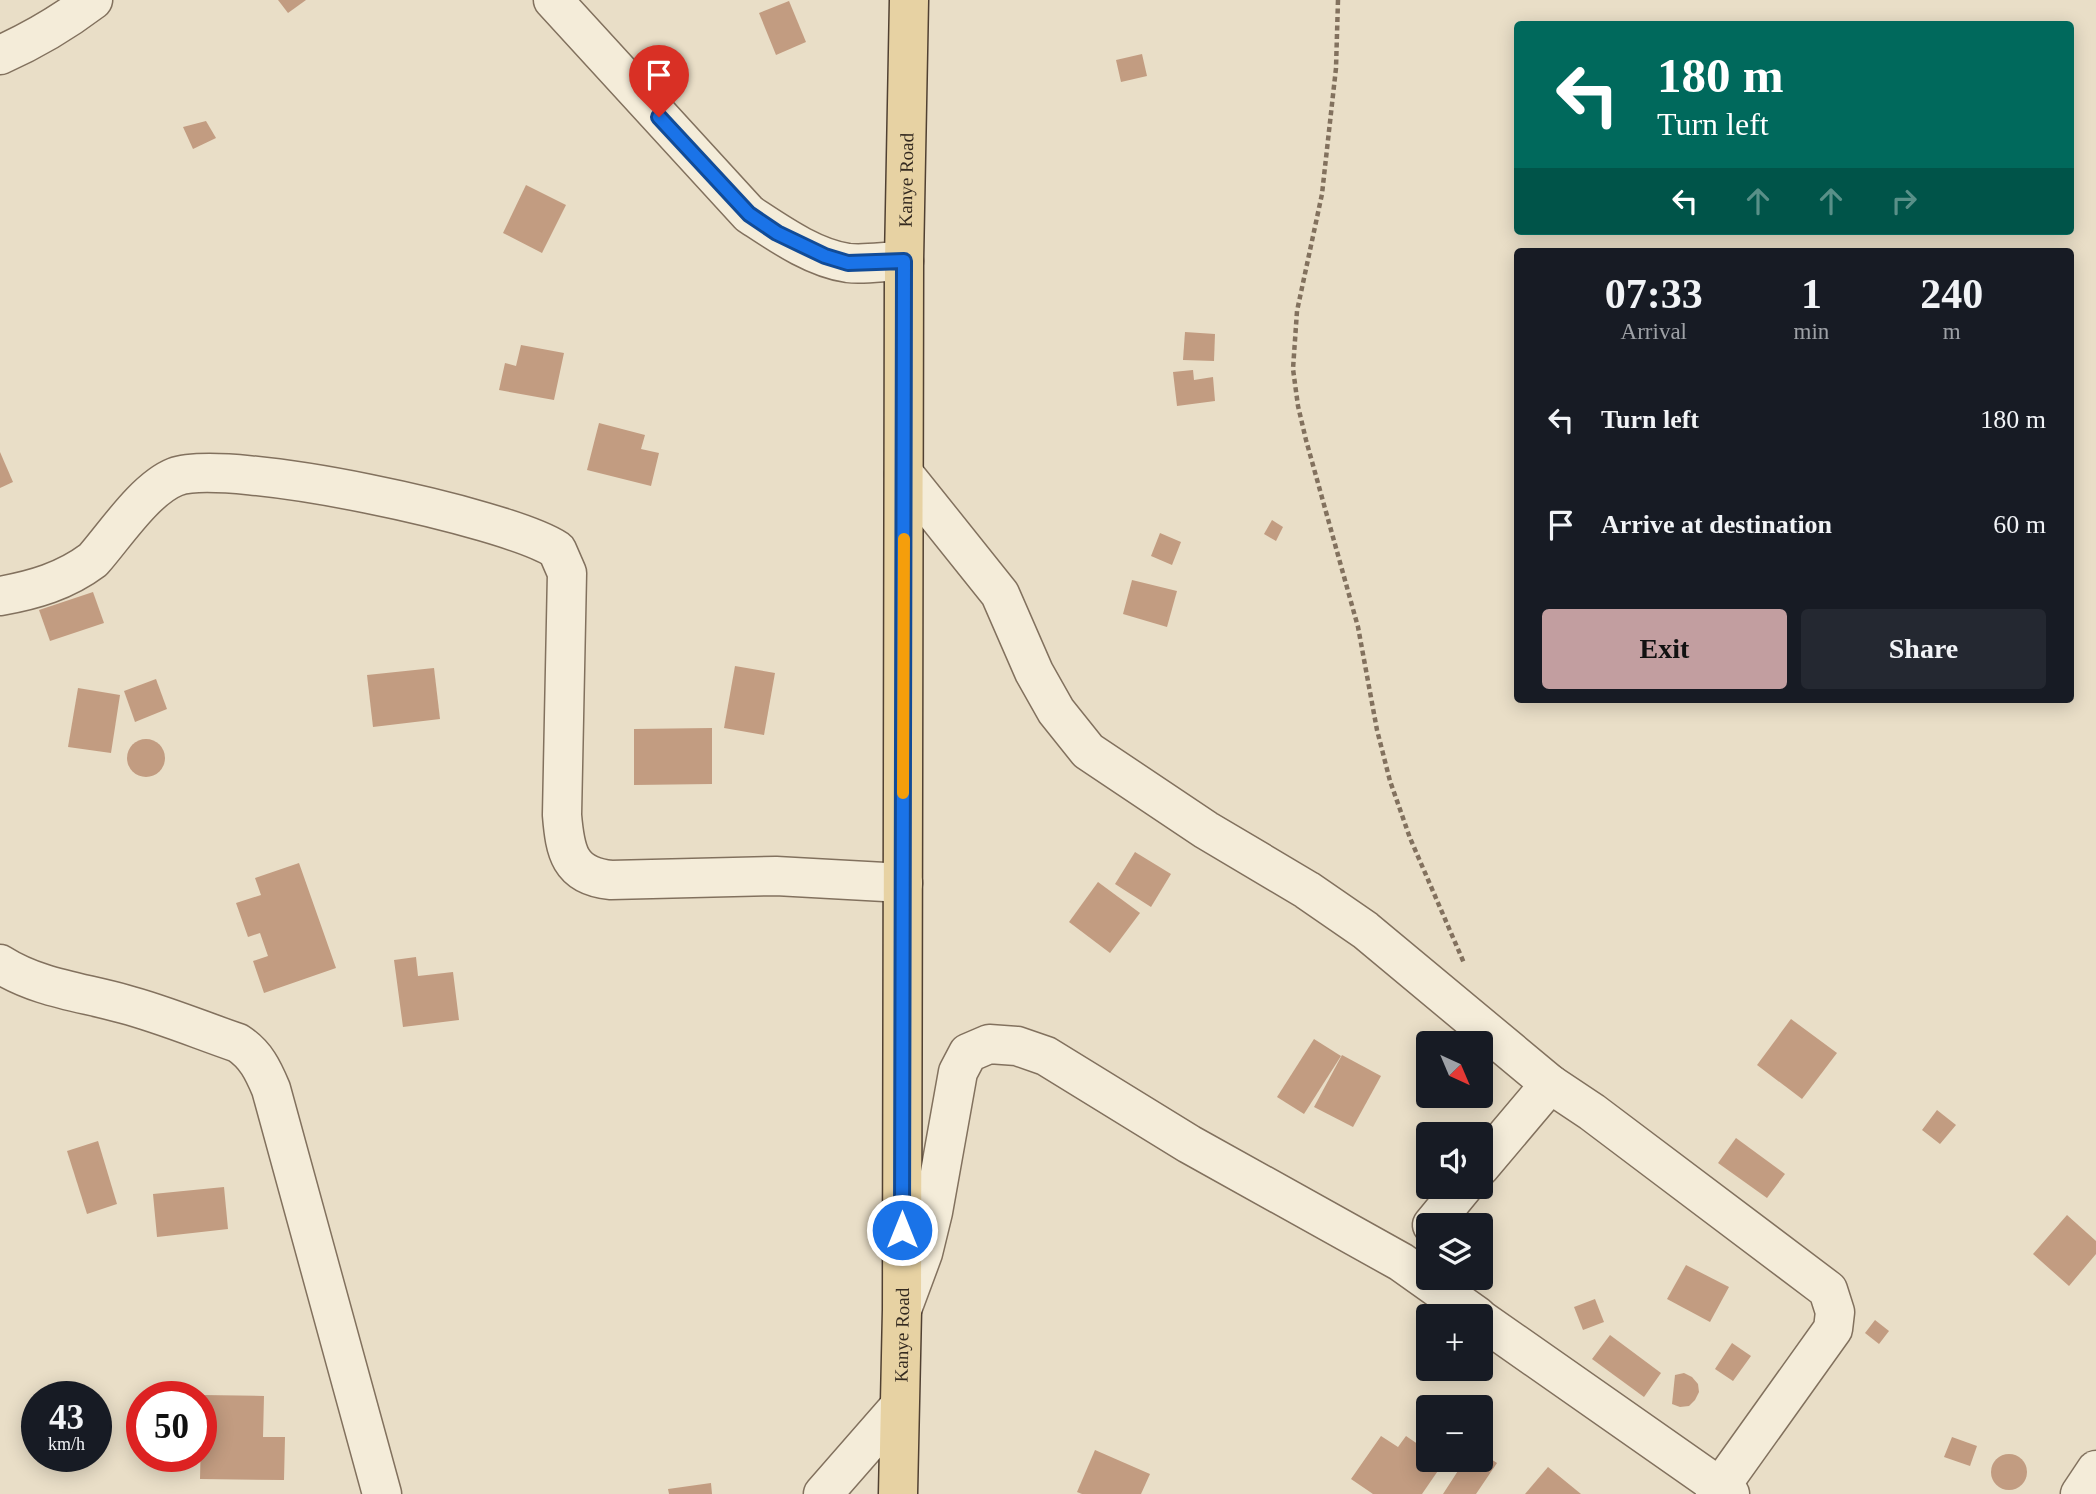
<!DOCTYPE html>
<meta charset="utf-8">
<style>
:root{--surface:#171b24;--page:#242831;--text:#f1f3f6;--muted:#9ea1a6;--accent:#c29ea0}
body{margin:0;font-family:"Times New Roman",serif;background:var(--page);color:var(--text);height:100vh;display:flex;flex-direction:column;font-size:26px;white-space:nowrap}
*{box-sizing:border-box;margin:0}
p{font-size:23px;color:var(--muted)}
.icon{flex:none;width:38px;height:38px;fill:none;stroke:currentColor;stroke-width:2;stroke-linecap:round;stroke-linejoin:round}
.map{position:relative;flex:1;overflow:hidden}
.drawer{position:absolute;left:1514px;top:248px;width:560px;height:455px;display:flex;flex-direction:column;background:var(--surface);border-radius:7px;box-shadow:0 4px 18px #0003}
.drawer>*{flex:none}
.guide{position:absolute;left:1514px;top:21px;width:560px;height:214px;border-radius:7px;box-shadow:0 4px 18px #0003;background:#00695c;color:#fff;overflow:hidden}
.needle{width:46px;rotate:136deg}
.tools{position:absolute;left:1416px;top:1031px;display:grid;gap:14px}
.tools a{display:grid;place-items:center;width:77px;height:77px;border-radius:7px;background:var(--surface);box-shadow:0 4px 18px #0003;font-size:35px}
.speed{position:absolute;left:21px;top:1381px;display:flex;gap:14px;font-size:35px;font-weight:700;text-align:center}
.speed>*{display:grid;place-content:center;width:91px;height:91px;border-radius:50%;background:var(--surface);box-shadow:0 4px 18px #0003;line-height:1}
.speed small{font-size:18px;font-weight:400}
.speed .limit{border:10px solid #d22;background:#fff;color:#111}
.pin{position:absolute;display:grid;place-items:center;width:60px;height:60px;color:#fff;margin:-72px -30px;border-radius:50% 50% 50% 0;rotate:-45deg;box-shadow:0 0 7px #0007}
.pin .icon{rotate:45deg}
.me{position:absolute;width:77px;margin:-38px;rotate:0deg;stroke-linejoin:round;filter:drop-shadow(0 0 5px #0008)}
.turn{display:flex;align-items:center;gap:24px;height:147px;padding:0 28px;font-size:32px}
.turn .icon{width:91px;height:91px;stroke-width:2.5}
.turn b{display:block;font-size:49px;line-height:60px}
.lanes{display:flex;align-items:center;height:66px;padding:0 28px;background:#0003;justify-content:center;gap:35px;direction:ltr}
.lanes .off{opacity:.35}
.eta{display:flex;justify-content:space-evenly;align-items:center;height:119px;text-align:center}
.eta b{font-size:42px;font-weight:700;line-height:49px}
.button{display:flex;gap:14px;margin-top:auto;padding:14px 28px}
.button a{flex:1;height:80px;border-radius:7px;background:var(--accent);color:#111;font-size:28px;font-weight:700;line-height:80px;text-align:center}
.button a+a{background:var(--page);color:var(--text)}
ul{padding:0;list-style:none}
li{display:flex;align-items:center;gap:21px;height:105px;padding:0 28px}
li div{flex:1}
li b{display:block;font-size:26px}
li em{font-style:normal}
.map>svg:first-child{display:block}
.building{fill:#c29c81}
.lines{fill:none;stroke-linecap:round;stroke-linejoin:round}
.minor-casing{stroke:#82715e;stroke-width:41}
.major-casing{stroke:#504032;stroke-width:41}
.path{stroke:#82715e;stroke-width:4.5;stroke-dasharray:5 3.5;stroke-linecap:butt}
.minor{stroke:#f4ecd9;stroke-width:38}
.major{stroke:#e7d2a3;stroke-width:38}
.route-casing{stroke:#114b97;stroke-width:18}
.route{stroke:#1a73e8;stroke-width:12}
.slow{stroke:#f59e0b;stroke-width:12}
.labels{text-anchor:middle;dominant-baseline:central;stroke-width:6;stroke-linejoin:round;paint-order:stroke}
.street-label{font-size:19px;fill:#342a20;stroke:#f1e9d5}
</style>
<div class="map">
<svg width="2096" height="1494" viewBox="0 0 2096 1494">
<rect width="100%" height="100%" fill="#e9dec7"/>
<g class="building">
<path d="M278,0h28l-18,13z"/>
<path d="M789,1l17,41 -30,13 -17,-42z"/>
<path d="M1142,54l5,22 -26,6 -5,-22z"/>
<path d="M206,121l10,17 -23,11 -10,-22z"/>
<path d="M526,185l40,20 -24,48 -39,-20z"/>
<path d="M1185,332l30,2 -1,27 -31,-1z"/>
<path d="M521,345l43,8 -10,47 -55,-10 6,-27 11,3z"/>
<path d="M1193,370l1,10 19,-3 2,24 -38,5 -4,-34z"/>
<path d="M599,423l46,12 -4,14 18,4 -8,33 -64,-16z"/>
<path d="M0,452l13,30 -13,6z"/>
<path d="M1272,520l11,7 -7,14 -12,-7z"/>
<path d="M1160,533l21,9 -9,23 -21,-9z"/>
<path d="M1132,580l45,11 -10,36 -44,-13z"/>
<path d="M93,592l11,31 -54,18 -11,-31z"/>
<path d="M735,666l40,7 -11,62 -40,-7z"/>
<path d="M434,668l6,51 -67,8 -6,-52z"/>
<path d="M156,679l11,30 -32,13 -11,-31z"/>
<path d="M78,688l42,7 -9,58 -43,-6z"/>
<path d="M712,728v56l-78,1v-56z"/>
<circle cx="146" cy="758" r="19"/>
<path d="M1135,852l36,22 -20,33 -36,-23z"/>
<path d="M299,863l37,105 -72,25 -11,-32 15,-5 -8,-23 -12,4 -12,-34 25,-8 -6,-17z"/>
<path d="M1098,882l42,31 -30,40 -41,-31z"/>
<path d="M416,957l2,19 35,-4 6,48 -56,7 -9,-67z"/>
<path d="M1791,1019l46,34 -35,46 -45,-34z"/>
<path d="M1314,1039l27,17 -37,58 -27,-17z"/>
<path d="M1342,1055l39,21 -28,51 -39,-20z"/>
<path d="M1937,1110l19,15 -16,19 -18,-14z"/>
<path d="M1736,1138l49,36 -18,24 -49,-35z"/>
<path d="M98,1141l19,63 -30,10 -20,-63z"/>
<path d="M224,1187l4,42 -71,8 -4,-43z"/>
<path d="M2067,1215l29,26v13l-27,32 -36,-32z"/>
<path d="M1686,1265l43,22 -19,35 -43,-23z"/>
<path d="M1595,1299l9,23 -21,8 -9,-23z"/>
<path d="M1875,1320l14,11 -10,13 -14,-11z"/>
<path d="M1610,1335l51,38 -17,24 -52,-38z"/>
<path d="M1732,1343l19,13 -18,25 -18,-12z"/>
<path d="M1684,1373l8,4 6,7 1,8 -4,8 -6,6 -9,1 -8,-3 3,-29z"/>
<path d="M202,1395l62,1 -1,41h22l-1,43 -84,-1z"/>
<path d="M37,1412v27l-4,1 -8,-25z"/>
<path d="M1381,1436l17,11 8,-11 22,15v9h12l4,2 -22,32h-49l-22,-15z"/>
<path d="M1952,1437l25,9 -7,20 -26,-9z"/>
<path d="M1095,1450l55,24 -9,20h-59l-5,-2z"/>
<path d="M1480,1452l17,11 -21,31h-33l22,-34h15z"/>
<circle cx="2009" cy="1472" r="18"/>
<path d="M1548,1467l33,27h-56z"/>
<path d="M711,1483l1,11h-43l-1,-5z"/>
</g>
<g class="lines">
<defs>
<g id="minor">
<path d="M553,0l196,214c29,19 64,44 99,49 18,2 38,-2 56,-2"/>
<path d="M0,55c34,-15 64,-33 93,-55"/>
<path d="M904,474l96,120 34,78 22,39 32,40 118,79 101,60 58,40 185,154 42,28 236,178 7,22 -2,17 -118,165"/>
<path d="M0,596c34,-6 65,-15 93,-36 22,-25 52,-71 82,-83 53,-20 333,40 382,73l10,23 -5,242c3,36 7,61 49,65l165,-4 127,7"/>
<path d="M0,964c38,24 81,28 124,40 38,10 76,26 114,39 18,12 25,27 33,46l111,405"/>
<path d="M1480,1167l70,-83"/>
<path d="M1432,1225l32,-39"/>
<path d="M903,1307l20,-54 10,-41 25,-140 10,-19 21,-9 28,2 29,10 143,88 212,118 76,54"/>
<path d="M1480,1319l250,175"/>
<path d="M823,1494l76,-87"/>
<path d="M2080,1494l16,-24"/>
</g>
<g id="major">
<path id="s1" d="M898,1494l4,-184 2,-1049 5,-261"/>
</g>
</defs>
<use href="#minor" class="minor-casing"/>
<use href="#major" class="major-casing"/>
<path class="path" d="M1338,0l-2,68 -14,126 -25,117 -4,58 5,37 8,34 52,187 19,103 13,51 20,57 54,125"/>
<use href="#minor" class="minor"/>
<use href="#major" class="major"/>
</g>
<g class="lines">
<defs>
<path id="route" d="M659,117l90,97 28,19 48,23 23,7 56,-2 -2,969"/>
</defs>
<use href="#route" class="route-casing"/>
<use href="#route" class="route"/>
<path class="slow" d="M903,793l1,-254"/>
</g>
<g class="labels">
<g class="street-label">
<text stroke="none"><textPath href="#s1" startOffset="1314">Kanye Road</textPath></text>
<text stroke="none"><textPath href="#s1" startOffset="159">Kanye Road</textPath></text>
</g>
</g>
</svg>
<div class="tools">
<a><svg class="needle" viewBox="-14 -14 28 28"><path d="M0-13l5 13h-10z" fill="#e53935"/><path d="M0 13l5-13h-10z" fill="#9ea1a6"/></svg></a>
<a><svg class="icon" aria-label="sound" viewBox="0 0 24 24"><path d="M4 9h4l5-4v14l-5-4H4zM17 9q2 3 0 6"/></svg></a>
<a><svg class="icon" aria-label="layers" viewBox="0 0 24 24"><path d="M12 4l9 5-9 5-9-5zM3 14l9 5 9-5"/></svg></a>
<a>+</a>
<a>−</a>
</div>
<div class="speed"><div>43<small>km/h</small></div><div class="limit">50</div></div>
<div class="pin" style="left:659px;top:117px;background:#d93025"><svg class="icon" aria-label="arrive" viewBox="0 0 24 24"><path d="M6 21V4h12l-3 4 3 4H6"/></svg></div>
<svg class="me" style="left:902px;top:1230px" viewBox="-20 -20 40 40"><circle r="17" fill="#1a73e8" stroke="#fff" stroke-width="3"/><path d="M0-11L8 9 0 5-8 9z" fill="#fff"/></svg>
<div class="guide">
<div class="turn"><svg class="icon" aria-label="left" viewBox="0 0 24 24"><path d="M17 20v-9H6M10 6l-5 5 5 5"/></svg><div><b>180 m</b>Turn left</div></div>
<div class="lanes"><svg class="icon" aria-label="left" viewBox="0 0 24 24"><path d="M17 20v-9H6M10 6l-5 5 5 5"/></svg><svg class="icon off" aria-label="ahead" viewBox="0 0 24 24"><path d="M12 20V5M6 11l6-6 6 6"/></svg><svg class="icon off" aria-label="ahead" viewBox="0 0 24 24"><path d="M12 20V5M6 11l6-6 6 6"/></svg><svg class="icon off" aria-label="right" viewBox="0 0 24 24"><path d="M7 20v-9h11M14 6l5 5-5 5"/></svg></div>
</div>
<section class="drawer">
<div class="eta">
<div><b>07:33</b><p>Arrival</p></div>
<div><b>1</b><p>min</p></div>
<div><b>240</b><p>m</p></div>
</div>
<ul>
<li><svg class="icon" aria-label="left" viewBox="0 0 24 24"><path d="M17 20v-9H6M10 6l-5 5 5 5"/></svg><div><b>Turn left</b></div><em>180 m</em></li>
<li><svg class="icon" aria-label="arrive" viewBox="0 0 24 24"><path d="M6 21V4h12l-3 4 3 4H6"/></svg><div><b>Arrive at destination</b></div><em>60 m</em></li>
</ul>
<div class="button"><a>Exit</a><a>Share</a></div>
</section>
</div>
